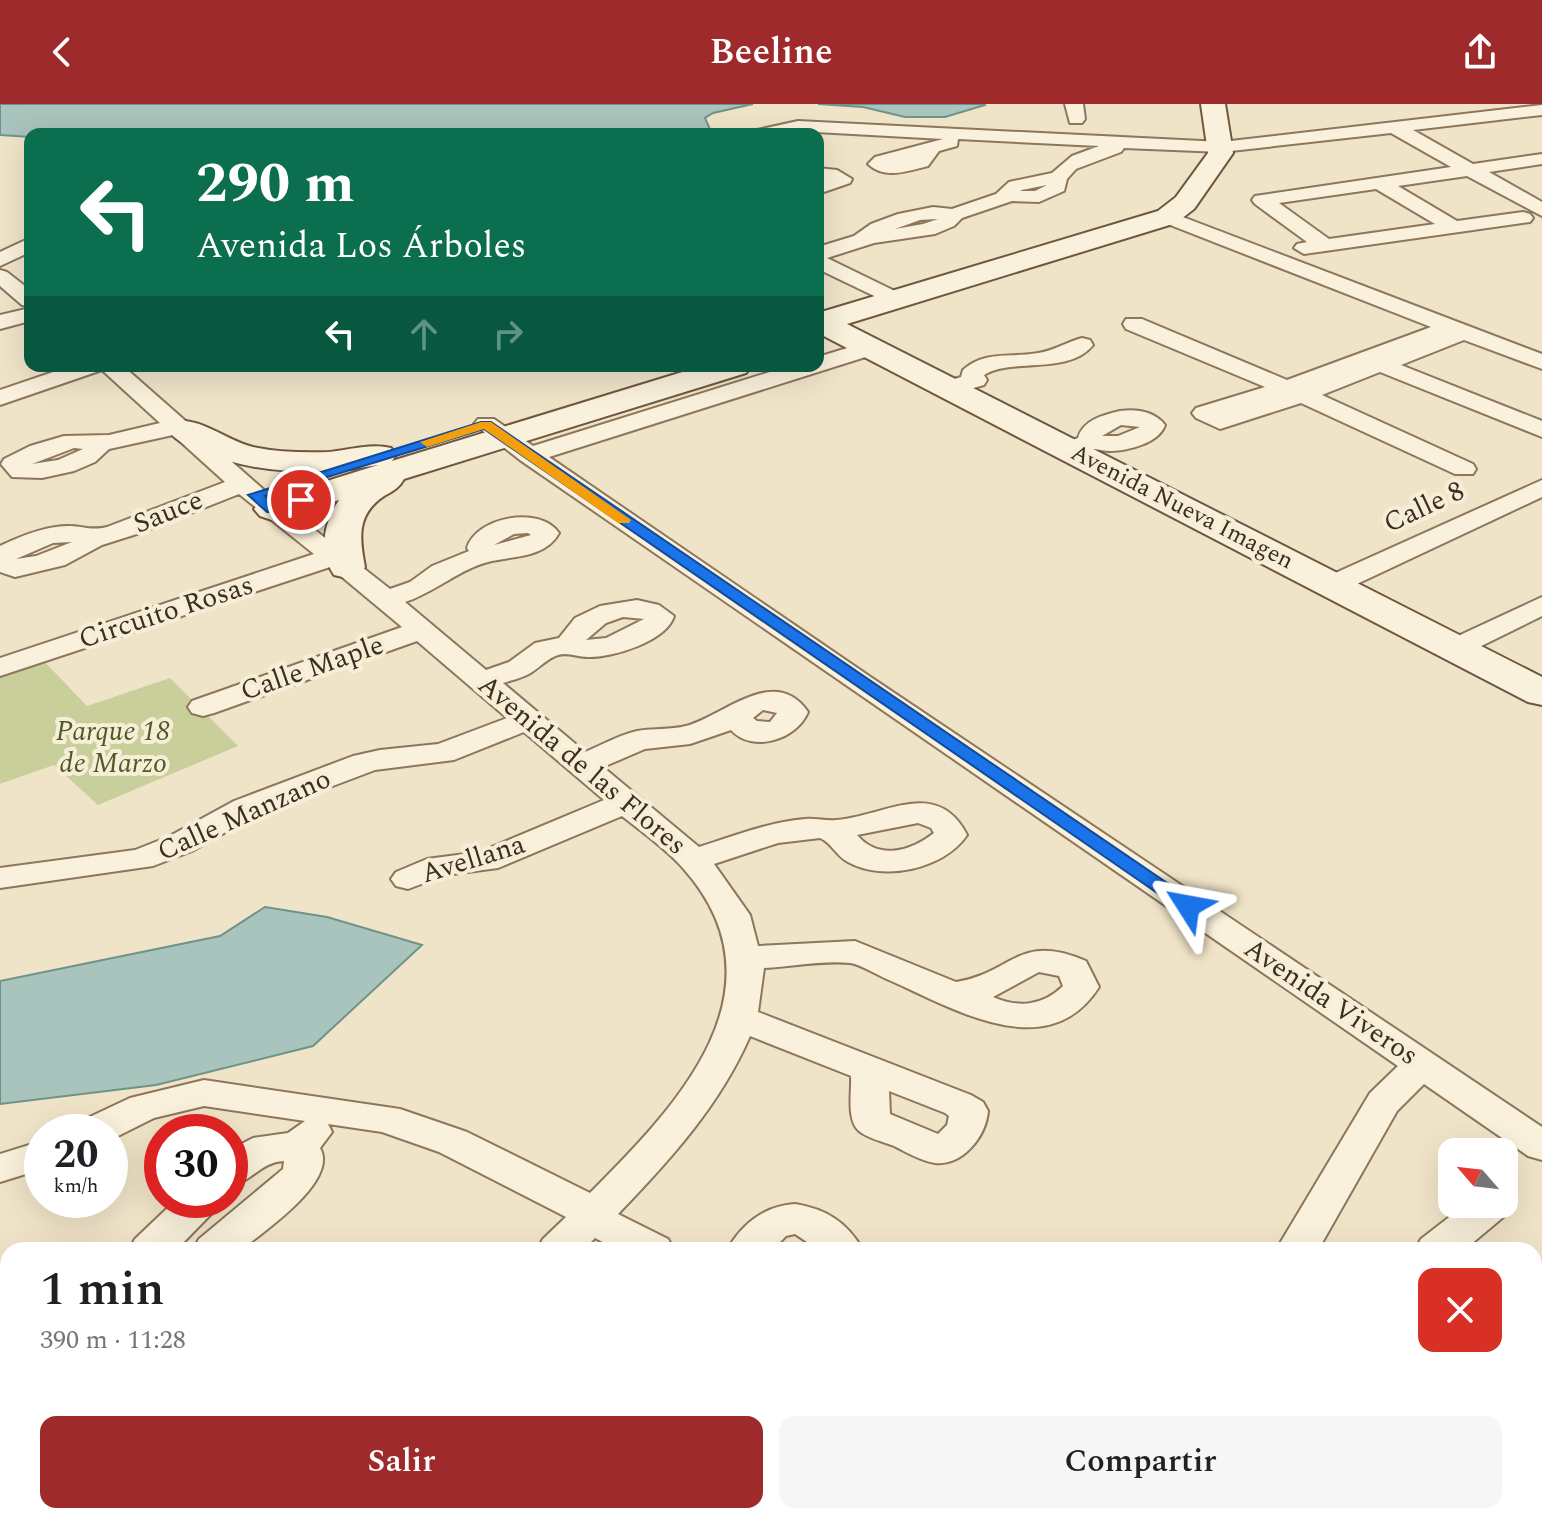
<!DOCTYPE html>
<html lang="es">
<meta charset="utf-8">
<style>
:root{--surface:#fff;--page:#f6f6f6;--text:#202124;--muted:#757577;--accent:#9e2a2b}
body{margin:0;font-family:Spectral,serif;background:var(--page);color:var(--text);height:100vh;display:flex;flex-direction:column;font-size:30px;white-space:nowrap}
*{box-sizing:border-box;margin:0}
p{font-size:26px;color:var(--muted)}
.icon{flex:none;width:44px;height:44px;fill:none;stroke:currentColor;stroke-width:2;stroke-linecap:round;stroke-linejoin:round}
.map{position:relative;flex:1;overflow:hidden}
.details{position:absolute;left:0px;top:1138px;width:1542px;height:282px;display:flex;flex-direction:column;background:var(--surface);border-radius:24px 24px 0 0;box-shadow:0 8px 32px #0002}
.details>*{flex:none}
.guide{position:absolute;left:24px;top:24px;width:800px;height:244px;border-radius:16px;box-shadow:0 8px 32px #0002;background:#0b6e4f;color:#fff;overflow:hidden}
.needle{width:52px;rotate:298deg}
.fabs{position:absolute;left:1438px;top:1034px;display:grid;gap:16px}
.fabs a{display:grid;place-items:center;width:80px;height:80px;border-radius:16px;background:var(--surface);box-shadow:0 8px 32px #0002;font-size:40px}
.speed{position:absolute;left:24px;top:1010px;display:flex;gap:16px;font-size:40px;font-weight:700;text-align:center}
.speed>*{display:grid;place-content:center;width:104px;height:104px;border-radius:50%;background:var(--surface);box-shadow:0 8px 32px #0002;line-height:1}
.speed small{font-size:20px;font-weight:400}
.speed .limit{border:12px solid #d22;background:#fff;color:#111}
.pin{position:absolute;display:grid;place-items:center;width:68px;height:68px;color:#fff;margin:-34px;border:4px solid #fff;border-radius:50%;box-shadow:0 2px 8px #0007}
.me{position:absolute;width:88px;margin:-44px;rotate:304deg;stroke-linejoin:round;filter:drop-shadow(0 0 6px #0008)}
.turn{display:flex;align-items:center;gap:28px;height:168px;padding:0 40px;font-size:36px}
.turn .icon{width:104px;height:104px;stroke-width:2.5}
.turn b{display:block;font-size:56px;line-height:68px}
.lanes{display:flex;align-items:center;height:76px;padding:0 40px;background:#0003;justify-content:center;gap:40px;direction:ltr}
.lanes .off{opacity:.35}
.round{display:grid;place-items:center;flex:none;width:84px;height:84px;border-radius:16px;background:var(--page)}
.summary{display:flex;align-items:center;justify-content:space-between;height:136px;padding:0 40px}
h1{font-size:48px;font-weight:600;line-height:60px}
.action{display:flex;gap:16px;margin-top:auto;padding:16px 40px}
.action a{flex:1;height:92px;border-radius:16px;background:var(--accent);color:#fff;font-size:32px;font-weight:600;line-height:92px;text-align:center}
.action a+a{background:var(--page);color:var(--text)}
header{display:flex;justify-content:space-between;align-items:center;height:104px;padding:0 40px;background:var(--accent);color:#fff;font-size:36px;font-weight:600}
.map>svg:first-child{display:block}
.green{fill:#c9cf9b}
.water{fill:#a9c4bc;stroke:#6f938a;stroke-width:2}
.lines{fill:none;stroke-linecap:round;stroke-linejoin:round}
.street-casing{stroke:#8d765c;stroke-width:4}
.secondary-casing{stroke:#6f573f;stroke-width:4}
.street{fill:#faf1dc;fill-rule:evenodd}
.secondary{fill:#faf1dc;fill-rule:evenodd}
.route{fill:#1a73e8;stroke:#114b97;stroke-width:2}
.slow{fill:#f59e0b}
.labels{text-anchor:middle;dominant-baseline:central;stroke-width:8;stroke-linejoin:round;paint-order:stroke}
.far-street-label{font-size:24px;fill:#3d2e20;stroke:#f7eed8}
.street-label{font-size:28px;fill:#3d2e20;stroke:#f7eed8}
.park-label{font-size:28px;font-style:italic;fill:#4d5a26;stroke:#f7eed8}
</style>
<header><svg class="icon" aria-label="back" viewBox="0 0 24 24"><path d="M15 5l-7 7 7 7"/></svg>Beeline<svg class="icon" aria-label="share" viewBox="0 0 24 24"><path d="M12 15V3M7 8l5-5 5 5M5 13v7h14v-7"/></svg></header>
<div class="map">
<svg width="1542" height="1419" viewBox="0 0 1542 1419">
<rect width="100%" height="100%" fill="#f0e4c8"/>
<path class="green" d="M38,551l49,51 83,-28 68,68 -140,59 -44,-40 -54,19v-116z"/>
<g class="water">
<path d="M0,0h753l-40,9 -8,5 7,16h-417l-26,-5 -27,5h-212v3l-30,-2z"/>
<path d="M818,0h166l1,1 -40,12h-40l-42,-10z"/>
<path d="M265,803l62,10 95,28 -109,101 -157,39 -156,19v-123l220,-45z"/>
</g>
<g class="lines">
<defs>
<g id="street">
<path d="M1065,0h18l2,15 -3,4h-12z"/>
<path d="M1542,1v10l-129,15 60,34 69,-10v10l-53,8 53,30v14l-75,-40 -69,10 59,35 66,-9 7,2 3,4 -3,4 -226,32 -10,-6 3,-4 10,-2 -52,-38 -3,-4 3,-4 196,-29 -60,-34 -169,19 -98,-4 -3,4 -45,17 -9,10 -3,12 -25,11 -27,-1 -50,17 -8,8 -19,8 -61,9 -47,15 76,37 3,5 -3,5 -8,1 -77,-37v-22l36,-11 17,-12 27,-10 35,-7 19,2 44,-15 13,-12 43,-9 20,-17 27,-10 -141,-7 -1,7 -18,5 -11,15c-20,5 -43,14 -60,-2l7,-7 68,-18 -145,-8 -44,3 3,-4 41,-9 424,21zM1047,81l-12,6h-15l2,-1zM1376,85l59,35 -106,15 -50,-36zM938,115l-15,5 -28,5 25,-9z"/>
<path d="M818,64l19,2 15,9 -2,4 -32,11v-12l6,-2h-6z"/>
<path d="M1167,107l375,143v15l-78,-29 -63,25 141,56v16l-162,-65 -58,23 151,69 3,5 -3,5h-18l-154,-71 -81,26 -24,-11 -4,-5 4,-5 69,-21 -139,-58 -3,-5 3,-5h16l145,61 144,-53 -271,-106 -3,-4 3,-4z"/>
<path d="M30,134v14l-30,14v-14z"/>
<path d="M0,166l7,2 23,18v16l-8,-1 -22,-19z"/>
<path d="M30,204v13l-30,8v-14z"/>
<path d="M1082,234l8,2 3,5c-25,31 -81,12 -109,30l3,5 -3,5 -35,10 -8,-2 -4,-5 4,-5 20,-6 2,-7c22,-20 48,-12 75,-17 15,-2 29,-11 44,-15z"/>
<path d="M870,237l11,7 -3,5 -329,104 323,221 670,449v33l-14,-4 -104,-72 -27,27 -79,139h-42l94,-157 28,-27 -878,-606 -46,-36 4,-5h16l39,27 256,-80h29v-9z"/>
<path d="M71,262h52l141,124 126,99 20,-7 22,-16 37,-15 -2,-3c9,-31 73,-43 92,-15 -13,24 -43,23 -67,28 -32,7 -56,31 -87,41l81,68 23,-8 26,-19 24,-5 16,-20 25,-12 37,-6 22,5 15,11c-7,25 -62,42 -86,41 -11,0 -20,-5 -30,-2 -10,3 -18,12 -26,17 -9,6 -20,8 -29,11l82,69c17,-7 34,-17 52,-21 16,-3 34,-1 49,-5 39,-11 89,-62 122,-14 -11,27 -55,42 -77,18l-41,14 -45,5 -42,18 96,80c34,-11 70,-25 106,-28 11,-1 21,2 31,1 47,-3 101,-44 131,15 -23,34 -83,47 -119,27 -12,-6 -16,-19 -28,-24l-42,5 -64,21 36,51 8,31 97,-5 101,41c57,-9 62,-50 130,-21l13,26c-51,80 -146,21 -210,-7 -12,-5 -27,-15 -39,-17 -27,-3 -59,4 -86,5l-6,44 213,83 12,7 5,9c-2,25 -25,55 -53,52 -14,-2 -29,-11 -41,-17 -10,-4 -27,-8 -35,-15 -13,-12 -7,-39 -8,-55l-101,-40c-30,69 -79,123 -132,178l50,25 6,11h-56l-23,-12 -12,12h-46l6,-11 23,-22 -127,-65 -57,-20 -54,-8 4,8 -12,16c19,33 -56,83 -79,102h-48l6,-11 84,-70 1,-8c-23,1 -32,20 -54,26v-37l23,-12 35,-5 17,-12 -101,-15 -50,12 -44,22v-8h-36l5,-10 51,-24 74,-18 196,29 67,23 123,61c87,-87 201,-205 92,-326 -17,-19 -40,-35 -60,-51l-124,52 -53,7 -37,14 -12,-3 -5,-7 5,-7 31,-13 53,-7 124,-52 -80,-68 -70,28 -79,10 -119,45 -64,36 -39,15 -153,22v-20l135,-18 33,-13 66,-36 119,-45 27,-6 58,-6 69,-26 -90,-77 -203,72 -11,3 -11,-3 -4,-6 4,-6 210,-74 -72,-60 -330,109v-18l314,-104 -75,-60 -96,38 -41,13 -37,20 -50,12 -15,-5v-26c21,-10 45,-20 68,-20 15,0 24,5 39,1l118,-45 -52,-47 -64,14 -14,13 -21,9 -32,7 -30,-1 -11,-13 3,-5 26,-13 34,-10 45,-1 51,-12 -58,-53 -102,35v-15zM74,344l9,1 -25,11 -26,4zM528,429l3,2 -37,10 20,-11zM72,438l-36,14 -20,3 37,-16zM623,513l21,2 -38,19 -20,2 20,-17zM763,606l14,3 -7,9 -13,-1 -4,-3zM918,719l13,5 3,5c-24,19 -56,27 -77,2zM1039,868l20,4 4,10c-20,20 -45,22 -70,11zM889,987l56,22 4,3 -2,9 -9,9 -48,-20z"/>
<path d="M1120,307c16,-2 34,0 45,14 -6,18 -37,26 -55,26 -6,0 -13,-2 -19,-2 -12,2 -18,8 -31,5l-3,-5 3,-5 18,-6c5,-18 25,-23 42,-27zM1121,321l19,2 -22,9h-16z"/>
<path d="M1542,376v17l-200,94h-20l-4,-6 4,-6z"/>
<path d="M1542,493v19l-77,38 -10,3 -10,-3 -4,-6 4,-6z"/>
<path d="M42,1037v28l-42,13v-28z"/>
<path d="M1504,1089l9,11 -6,10 -43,36h-49l6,-11 45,-35h38z"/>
<path d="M176,1096h45l-6,10 -39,40h-47l6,-11z"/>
<path d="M795,1100c31,5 52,18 68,46h-44l-24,-16 -9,2 -14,14h-45c15,-26 37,-44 68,-46z"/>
<path d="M8,1266v36l-8,2v-36z"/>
<path d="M8,1325v42l-8,3v-42z"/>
<path d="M211,1412h57l3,7h-57z"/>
<path d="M278,1412h50l-3,7h-50z"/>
<path d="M446,1412h55l3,7h-55z"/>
<path d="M627,1412h46l-2,7h-46z"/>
<path d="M1088,1412h51l-3,7h-51z"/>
</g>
<g id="secondary">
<path d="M1201,0h24l8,49 -39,56 -18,14 -329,101 695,353v28l-14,-3 -710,-369v-20l340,-102 18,-14 32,-44z"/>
<path d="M702,262h49l-5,7 -342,106c-5,9 -11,12 -20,17 -27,18 -25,41 -19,71l-5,8 -13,3 -13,-3c-16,-24 -10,-53 5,-75l-67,20 -12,-4 -6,-7 6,-7 118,-37c-60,10 -118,10 -176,-13 -13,-5 -28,-12 -35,-23l4,-7c28,-7 55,19 82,25 25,5 51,6 76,5 20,-2 42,-9 62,-4l5,7 -4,6z"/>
</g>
</defs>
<use href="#street" class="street-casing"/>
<use href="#secondary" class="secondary-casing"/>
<use href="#street" class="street"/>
<use href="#secondary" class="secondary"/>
</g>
<path class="route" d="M481,318h10l704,480 3,4 -3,4h-13l-698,-481 -219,67 9,8 27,-8 7,4 -31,12h-10l-19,-17z"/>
<path class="slow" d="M481,318h10l140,98 -2,3h-11l-134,-94 -57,18 -7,-5z"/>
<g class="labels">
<g class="far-street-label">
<text transform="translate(1182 403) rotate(27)">Avenida Nueva Imagen</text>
</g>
<g class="street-label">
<text transform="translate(1424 403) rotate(-25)">Calle 8</text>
<text transform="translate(168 408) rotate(-22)">Sauce</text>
<text transform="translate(166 508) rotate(-18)">Circuito Rosas</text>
<text transform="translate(312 564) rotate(-19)">Calle Maple</text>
<text transform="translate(582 661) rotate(40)">Avenida de las Flores</text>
<text transform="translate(244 711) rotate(-24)">Calle Manzano</text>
<text transform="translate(473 755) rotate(-17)">Avellana</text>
<text transform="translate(1331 898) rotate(34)">Avenida Viveros</text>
</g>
<g class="park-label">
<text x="113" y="627">Parque 18<tspan x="113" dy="32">de Marzo</tspan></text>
</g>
</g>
</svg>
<div class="fabs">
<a><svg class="needle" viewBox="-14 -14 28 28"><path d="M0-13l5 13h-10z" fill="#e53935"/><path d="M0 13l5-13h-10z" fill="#757577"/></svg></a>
</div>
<div class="speed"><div>20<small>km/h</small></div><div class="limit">30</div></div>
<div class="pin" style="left:301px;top:396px;background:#d93025"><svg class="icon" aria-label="arrive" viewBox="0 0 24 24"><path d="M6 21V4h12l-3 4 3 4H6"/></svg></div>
<svg class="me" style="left:1188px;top:802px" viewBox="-20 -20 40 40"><path d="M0-17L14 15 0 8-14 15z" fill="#1a73e8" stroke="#fff" stroke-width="4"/></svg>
<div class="guide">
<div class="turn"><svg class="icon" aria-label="left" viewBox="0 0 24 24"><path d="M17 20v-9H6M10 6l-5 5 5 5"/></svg><div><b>290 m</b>Avenida Los Árboles</div></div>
<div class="lanes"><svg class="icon" aria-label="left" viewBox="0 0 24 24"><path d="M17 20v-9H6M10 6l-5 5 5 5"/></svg><svg class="icon off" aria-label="ahead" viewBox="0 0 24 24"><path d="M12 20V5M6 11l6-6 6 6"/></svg><svg class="icon off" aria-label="right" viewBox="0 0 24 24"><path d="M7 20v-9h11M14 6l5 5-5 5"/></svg></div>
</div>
<section class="details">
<div class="summary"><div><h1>1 min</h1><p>390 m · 11:28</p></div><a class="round" style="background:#d93025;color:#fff"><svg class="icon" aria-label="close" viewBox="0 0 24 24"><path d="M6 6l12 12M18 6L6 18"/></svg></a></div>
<div class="action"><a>Salir</a><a>Compartir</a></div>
</section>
</div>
